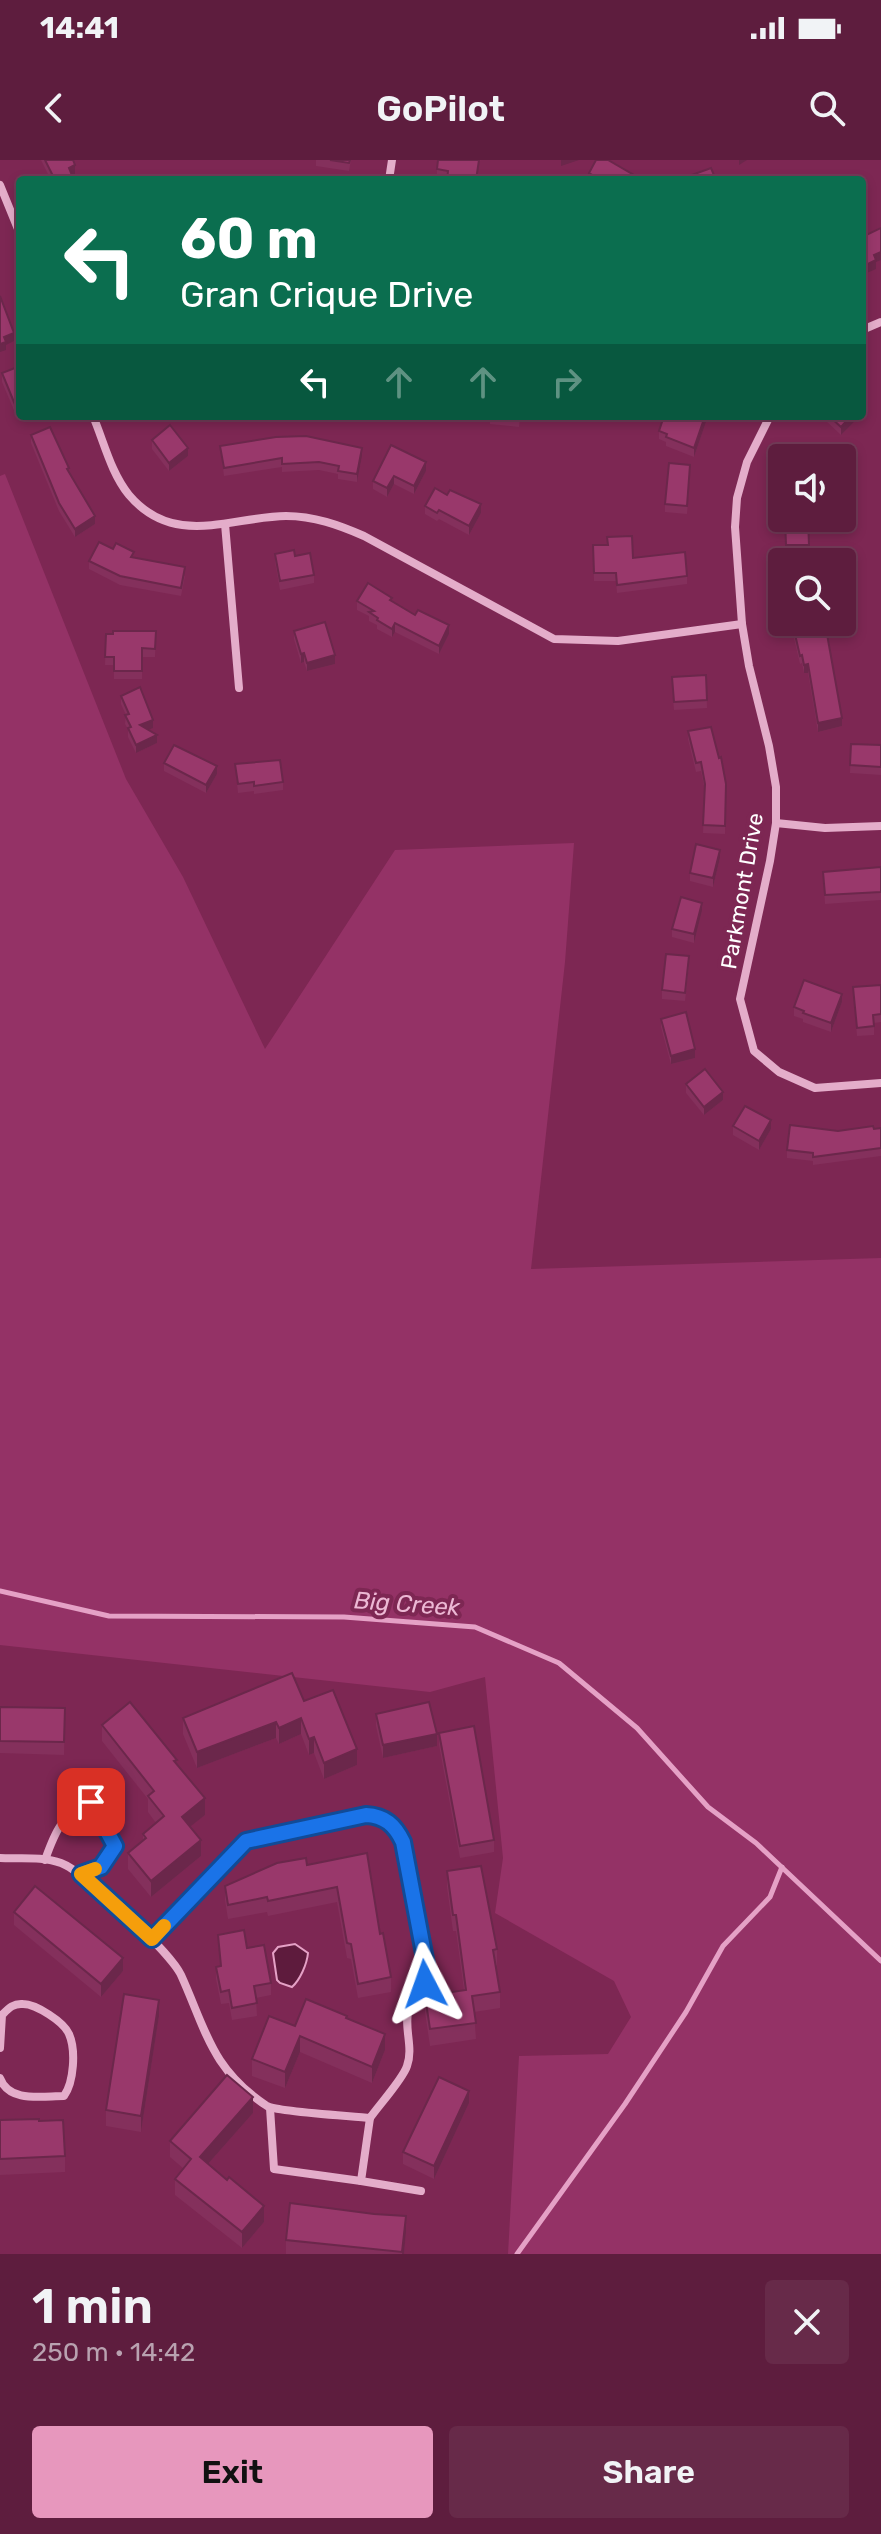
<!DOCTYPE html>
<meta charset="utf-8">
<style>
:root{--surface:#5e1d3e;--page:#672a49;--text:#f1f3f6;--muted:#b9a2b0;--line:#733b58;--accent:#e797bd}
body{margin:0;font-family:Rubik,sans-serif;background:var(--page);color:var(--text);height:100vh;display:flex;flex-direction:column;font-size:30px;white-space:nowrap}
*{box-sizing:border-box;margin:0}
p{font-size:26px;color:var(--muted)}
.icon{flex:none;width:44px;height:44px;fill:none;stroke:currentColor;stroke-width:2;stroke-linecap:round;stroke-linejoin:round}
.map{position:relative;height:2094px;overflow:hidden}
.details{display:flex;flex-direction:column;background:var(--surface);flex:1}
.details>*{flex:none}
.top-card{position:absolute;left:16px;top:16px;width:850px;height:244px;border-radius:8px;box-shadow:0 4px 12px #0003,0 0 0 2px var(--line);background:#0b6e4f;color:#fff;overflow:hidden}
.controls{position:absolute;left:768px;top:284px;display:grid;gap:16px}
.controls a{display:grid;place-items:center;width:88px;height:88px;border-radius:8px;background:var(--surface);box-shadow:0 4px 12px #0003,0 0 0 2px var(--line);font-size:40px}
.pin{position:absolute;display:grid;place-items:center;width:68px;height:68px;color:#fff;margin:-34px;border-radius:16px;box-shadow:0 4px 12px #0006}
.me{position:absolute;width:88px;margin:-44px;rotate:356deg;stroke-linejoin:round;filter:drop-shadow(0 0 6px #0008)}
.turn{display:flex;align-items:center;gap:28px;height:168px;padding:0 32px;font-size:36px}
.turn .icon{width:104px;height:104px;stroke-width:2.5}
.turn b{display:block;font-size:56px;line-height:68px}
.lanes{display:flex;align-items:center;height:76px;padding:0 32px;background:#0003;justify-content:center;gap:40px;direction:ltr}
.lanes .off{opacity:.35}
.round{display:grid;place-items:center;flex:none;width:84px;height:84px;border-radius:8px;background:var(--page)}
.headline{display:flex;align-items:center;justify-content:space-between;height:136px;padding:0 32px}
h1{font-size:48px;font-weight:600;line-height:60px}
.button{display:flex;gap:16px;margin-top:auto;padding:16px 32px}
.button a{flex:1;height:92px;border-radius:8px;background:var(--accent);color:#111;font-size:32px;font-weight:600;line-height:92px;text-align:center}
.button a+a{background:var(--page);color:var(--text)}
.status{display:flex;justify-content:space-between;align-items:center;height:56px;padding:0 40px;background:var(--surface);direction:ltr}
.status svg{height:22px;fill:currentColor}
header{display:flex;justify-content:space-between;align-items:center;height:104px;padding:0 32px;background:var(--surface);font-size:36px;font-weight:600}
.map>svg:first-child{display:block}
.green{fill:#943266}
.water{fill:#5e1b3d;stroke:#e5a1c6;stroke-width:2}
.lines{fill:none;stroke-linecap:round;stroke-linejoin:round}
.stream{stroke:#e5a1c6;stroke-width:5}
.minor{stroke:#e4adca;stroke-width:8}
.wall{fill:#84305c}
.shaded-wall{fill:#6b274b}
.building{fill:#99386b;stroke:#6b274b;stroke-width:2}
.route-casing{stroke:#114b97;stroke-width:20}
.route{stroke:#1a73e8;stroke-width:14}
.slow{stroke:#f59e0b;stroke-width:14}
.labels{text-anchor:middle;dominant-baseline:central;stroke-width:8;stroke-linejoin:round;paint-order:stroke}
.street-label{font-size:22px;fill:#fff;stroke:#7d2753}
.water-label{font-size:24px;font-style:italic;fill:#ecb8d4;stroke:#7d2753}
</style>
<div class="status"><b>14:41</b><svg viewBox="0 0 49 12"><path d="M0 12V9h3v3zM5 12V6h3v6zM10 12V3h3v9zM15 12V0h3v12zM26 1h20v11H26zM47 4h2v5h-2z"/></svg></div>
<header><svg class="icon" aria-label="back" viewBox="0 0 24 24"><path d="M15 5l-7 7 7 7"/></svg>GoPilot<svg class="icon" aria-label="search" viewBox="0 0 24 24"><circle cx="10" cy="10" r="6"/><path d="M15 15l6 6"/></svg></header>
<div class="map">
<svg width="881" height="2094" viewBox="0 0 881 2094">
<rect width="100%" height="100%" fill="#7d2753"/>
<path class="green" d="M5,314l121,305 57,98 82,172 130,-199 179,-7 -9,119 -34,307 350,-11v996h-373l11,-198 89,-2 23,-37 -17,-36 -119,-68 8,-55 -18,-181 -55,15 -430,-47v-1169z"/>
<path class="water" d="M295,1784l13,9c-1,11 -8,27 -16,34l-12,-4 -3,-3 -4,-27 5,-6z"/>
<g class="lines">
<g class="stream">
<path d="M0,1431l109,25 235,1 131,10 84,36 78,65 71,79 48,36 125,118"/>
<path d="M517,2094l108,-150 61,-92 37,-66 47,-49 12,-30"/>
</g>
<g class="minor">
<path d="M389,20l3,-20"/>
<path d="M0,25l20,49"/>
<path d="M862,170l19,-8"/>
<path d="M93,256c11,26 18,57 36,79 45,53 101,22 157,21 28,0 53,9 78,20l190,103 64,2 124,-17"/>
<path d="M770,256l-23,46 -10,36 -2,29 7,97 7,42 20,80 7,41v36l-6,38 -30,138 14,52 25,21 36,16 66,-5"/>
<path d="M225,364l14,164"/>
<path d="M776,663l49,5 56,-2"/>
<path d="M0,1698c19,1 43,-2 61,5 24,9 109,89 120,112 25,55 30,94 86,131 10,6 86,10 103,12 9,-13 33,-39 37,-52 7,-19 -4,-39 2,-58 5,-12 15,-20 19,-33l-25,-133c-8,-17 -18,-26 -37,-27l-120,26 -94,98"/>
<path d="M45,1700c11,-31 16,-43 46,-58l24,44 -14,21 -20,7"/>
<path d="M0,1888l2,-33c6,-6 11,-12 21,-11 13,0 41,18 46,30 7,16 5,48 -5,62 -22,0 -55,7 -64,-18"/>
<path d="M270,1948l4,61 87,12"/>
<path d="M370,1958l-9,63 60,10"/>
</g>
</g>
<g class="wall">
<path d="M41,0h32l2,14 -3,1 2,5h-23z"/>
<path d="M316,0h35l-2,11 -33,-5z"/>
<path d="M481,0l-34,19 -10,-1v-9z"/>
<path d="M589,13l50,7h-50z"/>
<path d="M20,206l-4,49 -14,-33v-9z"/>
<path d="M484,256h36l-1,11 -29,-3v-3l-6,-1z"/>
<path d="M706,256v6l-12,35 -28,-11v-4l-7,-3v-8l14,-11z"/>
<path d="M824,256h36l-19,19 -17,-16z"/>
<path d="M31,275l38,38 26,51 -20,13 -16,-26 -28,-68z"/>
<path d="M152,280l36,16 -19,15 -17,-22z"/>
<path d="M391,285l35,26 -12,23 -20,-10 -7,13 -14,-8v-8z"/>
<path d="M220,286l142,10 -5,26 -19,-3v-5l-19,-4 -37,2v-5l-58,9z"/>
<path d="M690,313l-3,41 -22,-2v-8z"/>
<path d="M447,335l34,18 -12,22 -30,-16 -2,2 -12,-7v-8z"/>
<path d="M785,358h23l1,35 -23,1z"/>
<path d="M593,385l94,31v8l-70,9 -1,-12h-22z"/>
<path d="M275,394l20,2 19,19v8l-34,7 -5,-28z"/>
<path d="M134,397l51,19 -4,20 -61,-11 -31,-16v-8z"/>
<path d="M357,441h35l57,33 -10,20 -44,-22 -3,5 -15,-8v-4l-8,-4v-5l-12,-6z"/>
<path d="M794,470l48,96 -24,6 -10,-59h-4l-2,-10 -2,1 -6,-26z"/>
<path d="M156,471l-1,26h-13v22h-28v-14h-9l1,-31z"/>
<path d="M294,471l41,33 -28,7 -3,-9 -3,1 -7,-24z"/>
<path d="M706,515l1,33 -33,2 -2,-24z"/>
<path d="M121,536l32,32 -5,2 9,13 -21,10 -8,-16v-8l-3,-5 1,-9 -5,-11z"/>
<path d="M688,571l38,53 -1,50 -22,-1 2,-42 -4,-20 -5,1 -8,-33z"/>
<path d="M851,584l30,1v30l-31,-2z"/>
<path d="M164,603l53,11 -11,19 -42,-22z"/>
<path d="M235,604l48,18v8l-29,4v-3l-16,2z"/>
<path d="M720,698l-7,29 -23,-6v-8z"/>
<path d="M881,707v33l-56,4 -2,-32z"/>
<path d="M702,751l-8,32 -22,-6v-8z"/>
<path d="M689,805l-4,36 -23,-2v-9z"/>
<path d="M881,825v37l-7,1v12l-17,1 -4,-49z"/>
<path d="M842,842l-11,30 -28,-10v-3l-9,-3v-9z"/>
<path d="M661,859l34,39 -24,6 -10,-37z"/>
<path d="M686,924l37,16 -19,15 -18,-22z"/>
<path d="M733,966l38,3 -12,21 -26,-15z"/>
<path d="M881,968v28l-68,9v-4l-26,-3v-8l51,-19z"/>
<path d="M304,1541l53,64 -33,14 -10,-26 -5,2 -8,-21 -22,10 -3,-6 -79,30 -14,-34v-16z"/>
<path d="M0,1547l65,1 -1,47 -64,-2z"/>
<path d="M376,1554l61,32 -54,12 -7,-32z"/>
<path d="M102,1565l75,40 28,50 -15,11 11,30 -50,41 -23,-28v-16l15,-12v-7l13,-11 -8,-11v-13l-46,-58z"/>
<path d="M439,1573l55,107v12l-34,6 -21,-113z"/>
<path d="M367,1693l13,81 11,43v15l-33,6 -7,-39 -4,-1 -10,-56 -69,14 -1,-4 -39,7 -3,-19v-14l82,-21z"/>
<path d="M447,1711l50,78v16l-1,1 4,26v16l-26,4 2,27 -46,7 -5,-34v-16l39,-6 -8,-59h-3l-6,-44z"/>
<path d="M14,1752l109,59 -22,26 -87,-72z"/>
<path d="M218,1775l29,13 24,35v12l-15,3 1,18 -25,4 -3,-17 -8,1 -5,-25v-12l4,-1z"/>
<path d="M159,1856l-18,116 -35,-6v-16z"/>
<path d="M347,1859l38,31 -13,33 -72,-31 -15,36 -33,-12v-17l43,-33z"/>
<path d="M469,1943l-35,76 -31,-15v-12z"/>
<path d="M253,1953l-45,51 56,58 -22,26 -67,-53v-16l9,-10 -14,-12v-16z"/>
<path d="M0,1960l39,1 26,35v16l-65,3z"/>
<path d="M406,2072l-2,22h-118v-14z"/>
</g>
<g class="shaded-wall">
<path d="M561,0h18l-18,6z"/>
<path d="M739,0h8l-8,5z"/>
<path d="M75,5v9l-6,2v-8z"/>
<path d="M881,92v8l-5,2v7l-14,6v-8l12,-12z"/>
<path d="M14,173v8l-8,4v5l-6,2v-8l4,-7z"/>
<path d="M20,245v8l-4,2v-8z"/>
<path d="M705,256l1,6 -12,35v-9z"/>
<path d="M851,256h9l-19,19v-8z"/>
<path d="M188,288v8l-19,15v-8z"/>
<path d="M362,288v8l-5,26v-8z"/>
<path d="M426,302v9l-12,23v-8z"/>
<path d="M394,316v8l-7,13v-9z"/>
<path d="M481,344v9l-12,22v-9z"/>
<path d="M95,356v8l-20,13v-8z"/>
<path d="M395,463v9l-3,5v-8z"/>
<path d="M449,465v9l-10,20v-8z"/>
<path d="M304,493v9l-3,1v-9z"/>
<path d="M335,495v9l-28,7v-8z"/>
<path d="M808,504v9h-4v-8z"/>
<path d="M842,558v8l-24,6v-9z"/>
<path d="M153,560v8l-13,6v-9z"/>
<path d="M157,575v8l-21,10v-8z"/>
<path d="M217,606v8l-11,19v-8z"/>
<path d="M720,690v8l-7,29v-9z"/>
<path d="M702,743v8l-8,32v-9z"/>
<path d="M842,834v8l-11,30v-9z"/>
<path d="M695,889v9l-24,6v-8z"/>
<path d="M723,932v8l-19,15v-8z"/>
<path d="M771,960v9l-12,21v-9z"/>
<path d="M301,1558v16l-22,10v-16z"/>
<path d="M276,1562v16l-79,30v-16z"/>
<path d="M437,1574v12l-54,12v-13z"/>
<path d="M314,1577v16l-5,2v-16z"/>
<path d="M357,1589v16l-33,14v-16z"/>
<path d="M205,1638v17l-23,18v-16z"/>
<path d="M201,1680v16l-50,41v-16z"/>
<path d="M123,1798v13l-22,26v-13z"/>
<path d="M159,1840v16l-18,116v-16z"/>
<path d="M385,1874v16l-13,33v-16z"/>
<path d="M300,1876v16l-15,36v-16z"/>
<path d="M469,1931v12l-35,76v-13z"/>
<path d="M253,1937v16l-53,60v-16z"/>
<path d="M264,2046v16l-22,26v-16z"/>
<path d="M406,2056v16l-2,22h-2z"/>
</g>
<g class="building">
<path d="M45,0h28l2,5 -6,3 5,12h-19z"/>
<path d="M330,0h20l-1,3z"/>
<path d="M438,0h41l-3,20h-29l1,-9 -11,-2z"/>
<path d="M596,0h12l31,18 -1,2h-37l-12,-7z"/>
<path d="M711,8l5,12h-38z"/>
<path d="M881,68v24l-7,3 2,5 -14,7v-30z"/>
<path d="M0,136l14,37 -10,4 2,5 -6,2z"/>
<path d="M20,206v39l-4,2 -14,-34z"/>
<path d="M491,256h28v3z"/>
<path d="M664,256l9,4 1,-4h31l-11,32 -28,-11 1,-3 -8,-3z"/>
<path d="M829,256h22l-10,11z"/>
<path d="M170,265l18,23 -19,15 -17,-23z"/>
<path d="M50,267l19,41 -2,1 28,47 -20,13 -16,-26 -28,-68z"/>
<path d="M306,276l56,12 -5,26 -19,-3 1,-5 -20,-4 -37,2v-6l-58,10 -4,-22 56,-9z"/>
<path d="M805,284l20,9 -2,5h-23z"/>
<path d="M391,285l35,17 -12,24 -20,-10 -7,12 -14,-7z"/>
<path d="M669,303l21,2 -3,41 -22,-2z"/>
<path d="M435,328l12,7 3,-5 31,14 -12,22 -30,-16 -2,3 -12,-7z"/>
<path d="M785,358h23l1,27h-23z"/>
<path d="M632,376l1,22 52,-6 2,24 -70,9 -1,-12h-22l-1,-28h15l-1,-8z"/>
<path d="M99,382l14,7 3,-6 18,9 -3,5 54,10 -4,21 -61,-12 -31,-15z"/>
<path d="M294,390l1,6 15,-3 4,22 -34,6 -5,-27z"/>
<path d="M368,423l24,15 -2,2 25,15 3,-5 31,15 -10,21 -44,-23 -3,6 -15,-9 1,-2 -9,-6 5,-1 -17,-10z"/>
<path d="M325,462l10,33 -28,8 -3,-10 -3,1 -7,-23z"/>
<path d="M825,463l17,95 -24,5 -10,-59 -4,1 -2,-10 -2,1 -6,-26z"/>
<path d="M113,471h43l-1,18 -13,-1v23h-28v-14h-9l1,-23h7z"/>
<path d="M706,515l1,25 -33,2 -2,-25z"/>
<path d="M140,527l13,33 -13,5 17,10 -21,10 -8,-17 3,-1 -6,-12 4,-1 -8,-18z"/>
<path d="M711,567l8,31 2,-1 5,27 -1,42 -22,-1 2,-41 -4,-22 -5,1 -8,-32z"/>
<path d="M851,584l30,1v22l-31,-2z"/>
<path d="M174,585l43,21 -11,19 -42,-22z"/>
<path d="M280,600l3,22 -29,4v-4l-16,2 -3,-20z"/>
<path d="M696,684l24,6 -7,28 -23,-5z"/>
<path d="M881,707v25l-56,3 -2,-23z"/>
<path d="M681,737l21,6 -8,31 -22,-5z"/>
<path d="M666,794l23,2 -4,37 -23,-3z"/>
<path d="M804,820l38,14 -11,29 -28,-10 1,-2 -10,-4z"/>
<path d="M881,825v29l-8,1 1,11 -17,2 -4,-41z"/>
<path d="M686,852l9,37 -24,7 -10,-37z"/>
<path d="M705,909l18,23 -19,15 -18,-23z"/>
<path d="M745,946l26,14 -12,21 -26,-15z"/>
<path d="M790,965l48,6 35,-5 1,3 7,-1v20l-68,9v-4l-26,-3z"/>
<path d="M292,1513l12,28 29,-11 24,59 -33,14 -10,-26 -5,2 -8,-21 -22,10 -3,-6 -79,30 -14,-34z"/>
<path d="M130,1542l47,58 -3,1 31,37 -23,19 19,23 -50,41 -23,-28 18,-15 -3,-4 21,-18 -16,-20 6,-5 -52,-66z"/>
<path d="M429,1542l8,32 -54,11 -7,-31z"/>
<path d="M0,1547l65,1 -1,34 -64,-1z"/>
<path d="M474,1566l20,114 -34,6 -21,-113z"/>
<path d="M367,1693l13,81 3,-1 8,44 -33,7 -7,-40 -4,-1 -10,-56 -69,14 -1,-4 -39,8 -3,-19 52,-23 29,-5 1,7z"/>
<path d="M481,1706l16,83 -4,1 7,42 -28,4 4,27 -46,6 -5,-33 41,-6 -10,-75h-3l-6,-44z"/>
<path d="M35,1726l88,72 -22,26 -87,-72z"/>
<path d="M244,1770l3,18 17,-3 7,38 -17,3 3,17 -25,5 -3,-18 -8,2 -5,-25 5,-1 -3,-31z"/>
<path d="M124,1834l35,6 -18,116 -35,-6z"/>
<path d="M306,1839l41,17 -1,2 39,16 -13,33 -72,-31 -15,36 -33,-13 17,-43 26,10z"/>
<path d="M227,1915l26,22 -53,60 27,23 2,-3 35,29 -22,26 -67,-53 16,-20 -21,-18z"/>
<path d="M439,1917l30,14 -35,75 -31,-14z"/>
<path d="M39,1959v2l24,-1 2,36 -65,3v-39z"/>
<path d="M290,2043l84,11 32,2 -4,36 -116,-12z"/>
</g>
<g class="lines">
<defs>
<path id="route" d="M91,1642l24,44 -14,21 -20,7 71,65 94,-98 120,-26c19,1 29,10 37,27l25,133 -3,9"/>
</defs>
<use href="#route" class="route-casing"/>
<use href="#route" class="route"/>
<path class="slow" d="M95,1709l-14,5 71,65 12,-13"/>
</g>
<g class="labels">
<g class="street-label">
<text transform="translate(742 731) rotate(-80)">Parkmont Drive</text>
</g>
<g class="water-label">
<text transform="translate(407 1444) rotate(4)">Big Creek</text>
</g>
</g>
</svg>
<div class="controls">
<a><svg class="icon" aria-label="sound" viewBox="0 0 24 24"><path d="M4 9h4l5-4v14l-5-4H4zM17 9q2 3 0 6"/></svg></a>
<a><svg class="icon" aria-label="search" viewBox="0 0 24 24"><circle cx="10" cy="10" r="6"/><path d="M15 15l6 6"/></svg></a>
</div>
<div class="pin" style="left:91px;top:1642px;background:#d93025"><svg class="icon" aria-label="arrive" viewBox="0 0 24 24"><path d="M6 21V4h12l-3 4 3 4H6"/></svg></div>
<svg class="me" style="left:425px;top:1824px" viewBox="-20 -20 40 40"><path d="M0-17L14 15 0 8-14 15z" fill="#1a73e8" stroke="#fff" stroke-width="4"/></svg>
<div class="top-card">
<div class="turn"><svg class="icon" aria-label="left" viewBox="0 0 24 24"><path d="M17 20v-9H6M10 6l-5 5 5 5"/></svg><div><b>60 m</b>Gran Crique Drive</div></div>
<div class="lanes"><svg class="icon" aria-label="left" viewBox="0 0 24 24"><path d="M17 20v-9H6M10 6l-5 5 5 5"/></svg><svg class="icon off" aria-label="ahead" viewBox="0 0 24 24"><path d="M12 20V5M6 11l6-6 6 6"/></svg><svg class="icon off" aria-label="ahead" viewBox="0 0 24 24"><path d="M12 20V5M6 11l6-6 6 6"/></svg><svg class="icon off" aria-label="right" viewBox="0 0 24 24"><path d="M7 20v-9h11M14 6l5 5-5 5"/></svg></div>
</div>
</div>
<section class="details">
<div class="headline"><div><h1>1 min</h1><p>250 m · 14:42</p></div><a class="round"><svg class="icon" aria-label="close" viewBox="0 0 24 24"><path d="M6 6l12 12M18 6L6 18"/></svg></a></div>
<div class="button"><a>Exit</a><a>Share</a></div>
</section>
